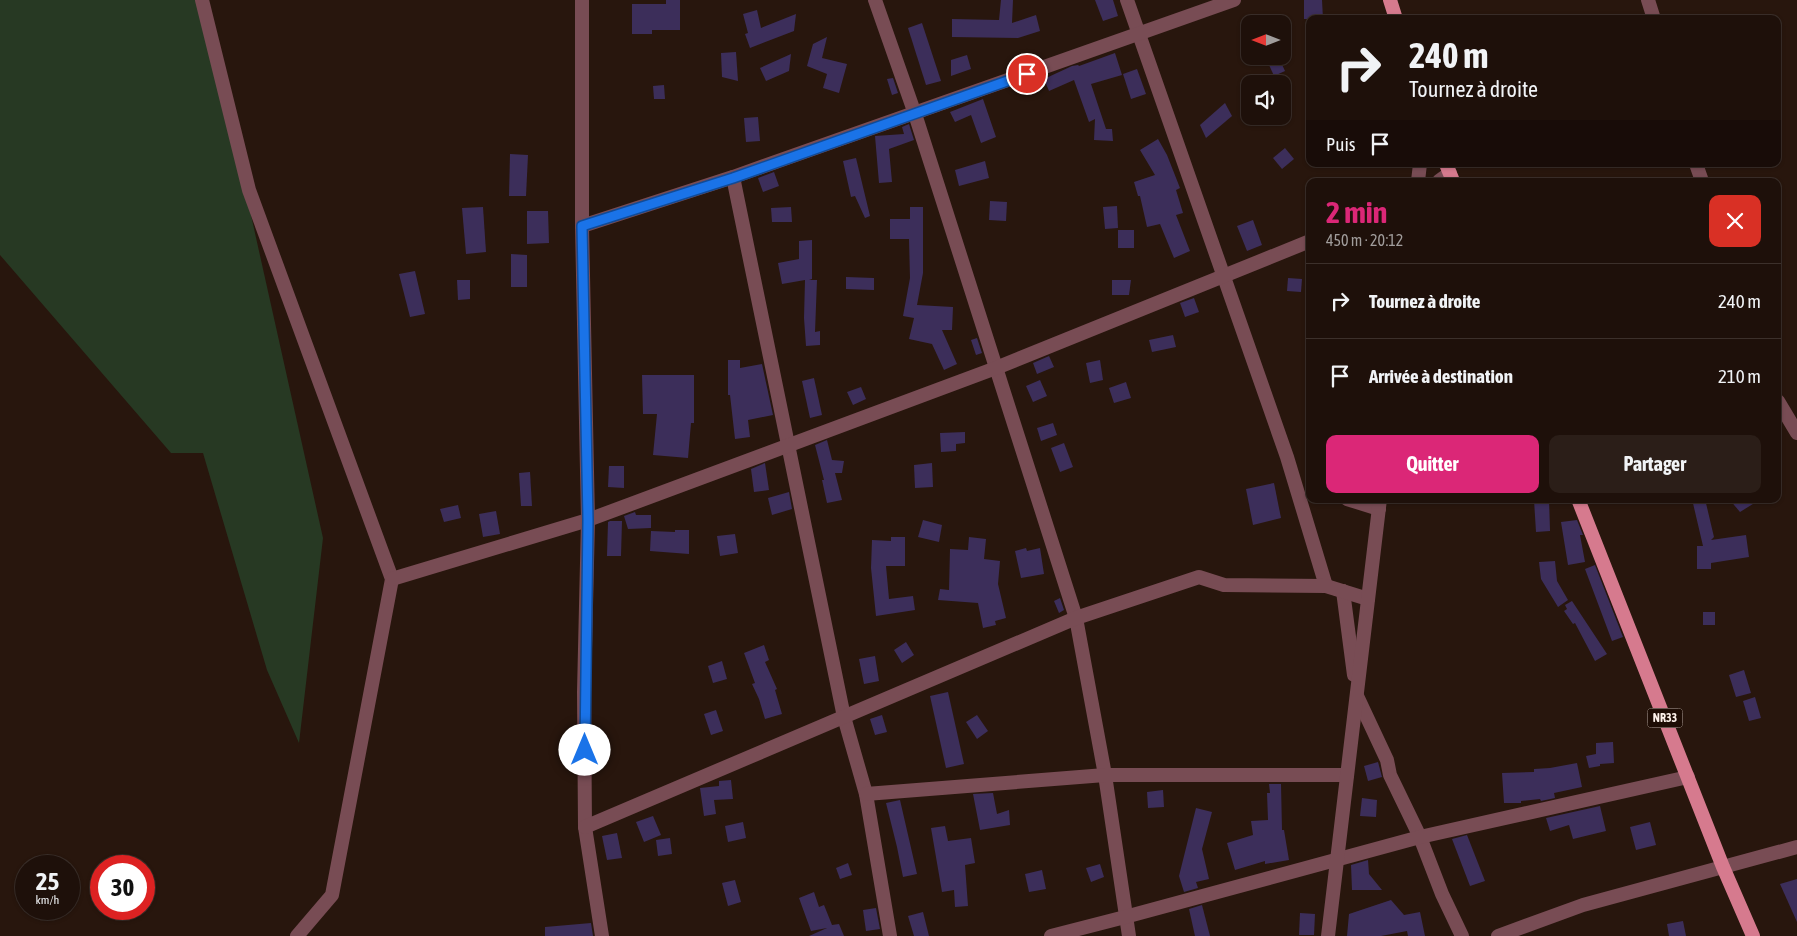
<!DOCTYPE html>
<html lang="fr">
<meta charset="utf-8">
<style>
:root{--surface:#1e100a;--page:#2b1e18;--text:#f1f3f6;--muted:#a19d9c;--line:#3c302b;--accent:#db2777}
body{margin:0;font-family:"Asap Condensed",sans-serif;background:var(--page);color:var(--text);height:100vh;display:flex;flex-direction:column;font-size:19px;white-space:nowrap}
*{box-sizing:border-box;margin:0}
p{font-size:16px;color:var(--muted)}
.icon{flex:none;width:28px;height:28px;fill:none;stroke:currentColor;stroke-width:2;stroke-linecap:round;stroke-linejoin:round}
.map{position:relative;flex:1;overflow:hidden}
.side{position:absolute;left:1306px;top:178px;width:475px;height:325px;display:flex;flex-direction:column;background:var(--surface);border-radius:10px;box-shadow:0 1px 4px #0004,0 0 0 1px var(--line)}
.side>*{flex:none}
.top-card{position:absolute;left:1306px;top:15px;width:475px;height:152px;border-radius:10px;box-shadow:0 1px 4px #0004,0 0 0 1px var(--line);background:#1e100a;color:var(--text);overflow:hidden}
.needle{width:32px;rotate:270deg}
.buttons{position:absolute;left:1241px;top:15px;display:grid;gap:10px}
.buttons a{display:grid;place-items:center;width:50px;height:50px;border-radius:10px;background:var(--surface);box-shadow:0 1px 4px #0004,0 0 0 1px var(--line);font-size:25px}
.speed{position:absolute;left:15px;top:855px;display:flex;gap:10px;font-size:25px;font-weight:700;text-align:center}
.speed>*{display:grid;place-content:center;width:65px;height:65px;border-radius:50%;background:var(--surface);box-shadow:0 1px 4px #0004,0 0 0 1px var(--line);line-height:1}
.speed small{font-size:12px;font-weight:400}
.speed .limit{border:8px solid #d22;background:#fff;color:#111}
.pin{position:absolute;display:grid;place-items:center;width:42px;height:42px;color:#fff;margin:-21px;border:2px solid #fff;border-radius:50%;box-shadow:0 1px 5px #0007}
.me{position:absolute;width:55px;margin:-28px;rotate:0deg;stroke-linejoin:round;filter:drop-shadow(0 0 4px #0008)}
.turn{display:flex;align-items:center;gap:18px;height:105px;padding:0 20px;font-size:22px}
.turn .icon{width:65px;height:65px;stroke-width:2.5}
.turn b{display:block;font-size:35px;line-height:42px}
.then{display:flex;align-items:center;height:48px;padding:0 20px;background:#0003;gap:10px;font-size:19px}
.round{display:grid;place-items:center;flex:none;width:52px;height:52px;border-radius:10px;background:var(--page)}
.overview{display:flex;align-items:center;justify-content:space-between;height:85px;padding:0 20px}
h1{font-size:30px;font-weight:700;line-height:38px;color:var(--accent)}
.primary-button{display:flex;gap:10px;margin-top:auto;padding:10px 20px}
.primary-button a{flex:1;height:58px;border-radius:10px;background:var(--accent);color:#fff;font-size:20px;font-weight:700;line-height:58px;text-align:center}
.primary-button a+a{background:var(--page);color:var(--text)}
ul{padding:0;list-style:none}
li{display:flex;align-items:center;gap:15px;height:75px;padding:0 20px;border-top:1px solid var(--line)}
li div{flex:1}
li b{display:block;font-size:19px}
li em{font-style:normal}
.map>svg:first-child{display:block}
.green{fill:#273923}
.building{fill:#3c2e5a}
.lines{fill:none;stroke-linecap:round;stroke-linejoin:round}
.minor{stroke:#784c54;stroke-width:14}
.primary{stroke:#d67a8e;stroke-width:14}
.route-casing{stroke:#114b97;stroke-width:12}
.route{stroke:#1a73e8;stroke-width:9}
.labels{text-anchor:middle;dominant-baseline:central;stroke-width:4.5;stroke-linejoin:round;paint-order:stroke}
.shield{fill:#1e0d05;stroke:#bbada6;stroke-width:1}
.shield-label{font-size:12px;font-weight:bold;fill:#fef2eb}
</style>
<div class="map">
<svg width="1797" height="936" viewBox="0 0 1797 936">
<rect width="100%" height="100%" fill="#28160d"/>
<path class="green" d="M0,0h203l120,538 -24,205 -32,-73 -64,-217h-32l-171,-198z"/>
<g class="building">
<path d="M666,0h14v30h-28v4h-20v-30h34z"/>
<path d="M1001,0h12l-1,23 24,-8 4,16 -22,7 -66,-1v-18l47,1z"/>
<path d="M1095,0h18l5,16 -15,5z"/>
<path d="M1304,0h18l1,19h-19z"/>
<path d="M757,10l4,18 35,-14 -2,17 -44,17 -5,-14 3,-1 -5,-19z"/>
<path d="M922,23l19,58 -15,4 -18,-57z"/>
<path d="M827,37l-5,21 25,6 -8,29 -16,-5 4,-14 -20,-8 6,-22z"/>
<path d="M736,52l2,29 -16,-4 -1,-24z"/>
<path d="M1115,53l7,22 -31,9 15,45h6l1,12 -19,-1 1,-21 -6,3 -15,-42 -25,11 -5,-12 28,-13 6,-1 1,1z"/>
<path d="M791,54l-2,17 -23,10 -6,-13z"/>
<path d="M967,55l4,14 -20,7v-16z"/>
<path d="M1265,56h13l7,15 -11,5z"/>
<path d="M1137,69l9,25 -15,5 -8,-25z"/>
<path d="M893,78l5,15 -6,2 -5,-16z"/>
<path d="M664,85l1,14h-11l-1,-13z"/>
<path d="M983,99l13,38 -15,6 -10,-28 -16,7 -5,-10z"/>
<path d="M1225,103l7,13 -26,22 -6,-13z"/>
<path d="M758,117l2,24 -14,1 -2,-24z"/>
<path d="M909,124l5,16 -25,9 3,33 -13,1 -4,-47 29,-2 -2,-7z"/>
<path d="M1158,139l9,16 13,33 -4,2 7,23 -7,2 14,36 -16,7 -14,-34 -13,3 -7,-31h-2l-4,-14 21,-7 -15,-25z"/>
<path d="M1285,148l9,11 -12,10 -9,-11z"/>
<path d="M510,154l18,1 -2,41h-17z"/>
<path d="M856,158l14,58 -5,2 -10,-22 -4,1 -8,-36z"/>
<path d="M985,161l4,17 -30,8 -4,-16z"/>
<path d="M774,172l5,14 -16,6 -5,-14z"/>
<path d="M990,201l17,1 -1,19 -17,-1z"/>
<path d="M1117,206l1,22 -13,1 -2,-22z"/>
<path d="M483,207l3,45 -20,2 -4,-46z"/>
<path d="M791,207l1,15h-20l-1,-14z"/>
<path d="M910,207h13v66l-6,32 36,2 -1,23h-10l15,34 -13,6 -12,-26 -23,-5 5,-21 -11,-2 7,-38 -1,-39h-19v-20h20z"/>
<path d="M527,211h21l1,32 -22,1z"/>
<path d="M1253,220l9,25 -15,6 -10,-25z"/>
<rect x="1118" y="230" width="16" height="18"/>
<path d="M812,240v39l-3,1h8l-2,52 5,-1v14l-14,1 -2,-28 1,-38 -23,4 -4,-21 21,-4v-18z"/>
<path d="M511,254l16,1v32h-16z"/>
<path d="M415,271l10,43 -15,3 -11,-43z"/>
<path d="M846,277l28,1v12l-28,-1z"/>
<path d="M1288,278l14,1 -1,13 -14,-1z"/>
<path d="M457,280h13v19l-12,1z"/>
<path d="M1112,280h19l-2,15h-17z"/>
<path d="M1194,298l5,14 -14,5 -5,-14z"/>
<path d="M1173,335l3,12 -24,5 -3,-12z"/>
<path d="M977,338l5,15 -6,2 -5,-15z"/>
<path d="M1049,356l5,11 -17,7 -4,-11z"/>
<path d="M728,360h12v8l22,-4 11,51 -25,5 2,17 -15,2 -5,-44h-2z"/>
<path d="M1100,360l3,20 -13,3 -4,-20z"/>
<path d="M642,375h52v48h-3l-3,35 -35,-3 4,-41h-14z"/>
<path d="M814,378l8,37 -12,3 -8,-37z"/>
<path d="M1040,380l7,16 -14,6 -7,-16z"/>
<path d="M1126,382l5,16 -17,5 -5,-15z"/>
<path d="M861,387l5,12 -13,6 -6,-13z"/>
<path d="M1053,423l4,12 -16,6 -4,-13z"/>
<path d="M965,432v11l-9,1v7l-15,1 -1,-19z"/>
<path d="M827,440l5,20 12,1 -2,12h-7l7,27 -15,3 -5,-23h2l-9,-35z"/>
<path d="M1064,443l9,24 -13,5 -9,-24z"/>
<path d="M765,463l4,27 -15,2 -3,-23z"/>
<path d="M932,463l1,24 -18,1 -1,-23z"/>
<path d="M609,466h15v22l-16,-1z"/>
<path d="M530,472l2,34h-11l-2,-33z"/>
<path d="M1274,483l7,35 -28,7 -7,-36z"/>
<path d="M789,492l3,17 -20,6 -4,-17z"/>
<path d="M1549,499l1,32 -14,1 -2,-32z"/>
<path d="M1692,499h13l9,38 -3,3 35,-5 3,22 -38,6v6h-14v-23h6z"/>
<path d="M1729,499h32l-21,13z"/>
<path d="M458,505l3,13 -17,4 -4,-13z"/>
<path d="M496,511l4,23 -17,3 -4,-23z"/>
<path d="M635,512l1,3h15v13l-23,1 -4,-13z"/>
<path d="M923,520l19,5 -3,17 -21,-5z"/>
<path d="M1577,520l6,15h-3l5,27 -17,3 -7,-43z"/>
<path d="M610,521h12l-1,35h-14l1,-34z"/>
<path d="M675,530h14v24l-39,-3 1,-20 24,1z"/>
<path d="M735,534l3,19 -18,3 -3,-20z"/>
<path d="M891,537h14v29h-19l3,33 24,-3 2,14 -39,6 -5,-48 1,-28 19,1z"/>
<path d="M969,537l17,2 -2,20 16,2 -2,23 8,34 -11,3 1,4 -13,3 -5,-25 -40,-3 2,-11 9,1 1,-41 18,1z"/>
<path d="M1026,548l1,3 13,-3 4,26 -23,4 -6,-27z"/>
<path d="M1555,561l2,20 11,19 -10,7 -17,-28 -2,-17z"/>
<path d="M1595,565l28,72 -11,4 -27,-72z"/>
<path d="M1060,598l4,12 -5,3 -5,-12z"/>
<path d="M1572,601l35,53 -12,7 -20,-38 -2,1 -9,-13 3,-2 -2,-4z"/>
<rect x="1703" y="612" width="12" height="13"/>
<path d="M906,642l8,13 -12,8 -8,-13z"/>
<path d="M764,645l5,15 -4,2 12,27 -2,1 7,24 -17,5 -6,-20 -7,-15 3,-1 -11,-30z"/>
<path d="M875,656l4,25 -15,3 -5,-25z"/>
<path d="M722,661l5,18 -14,4 -5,-17z"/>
<path d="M1744,670l7,23 -15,4 -7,-22z"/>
<path d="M948,692l16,72 -18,4 -16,-72z"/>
<path d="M1755,697l6,21 -12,3 -6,-20z"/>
<path d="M716,710l7,21 -12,4 -7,-21z"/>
<path d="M882,715l5,17 -12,3 -5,-16z"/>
<path d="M977,715l11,16 -11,8 -11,-17z"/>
<path d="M1613,742l1,21 -14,1v2l-11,2 -3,-12 10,-2v-11z"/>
<path d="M1378,762l4,15 -14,4 -4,-15z"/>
<path d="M1577,763l5,24 -28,6 1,5 -14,3 -1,-2 -19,2v2h-17l-2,-30 32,-1v-3l16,-1z"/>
<path d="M731,780l2,19 -19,1 2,14 -12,2 -4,-28 19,-2v-5z"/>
<path d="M1269,784h12l1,46h2l5,30 -24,4v-3l-30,9 -8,-27 26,-8 -2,-14 17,-1 -1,-27h3z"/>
<path d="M1163,790l1,17 -16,1 -1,-16z"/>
<path d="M993,793l4,21 12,-4 1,15 -30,5 -7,-36z"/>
<path d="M1362,798l15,2 -1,17 -16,-1z"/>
<path d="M900,800l17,74 -14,3 -6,-30 -11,-44z"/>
<path d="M1600,806l6,25 -33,8 -4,-14 -19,6 -4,-13z"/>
<path d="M1196,808l16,4 -10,37 7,30 -13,3 2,6 -14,4 -5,-16z"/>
<path d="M653,816l8,19 -17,7 -8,-20z"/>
<path d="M743,822l3,16 -18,4 -3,-16z"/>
<path d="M1650,822l6,23 -20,5 -6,-23z"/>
<path d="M945,826l3,15 23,-3 4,25 -10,2 3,41 -13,1 -1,-17 -12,2 -11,-64z"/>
<path d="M617,833l5,25 -15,2 -5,-24z"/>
<path d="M1467,835l18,46 -15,5 -18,-47z"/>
<path d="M670,838l2,16 -14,2 -2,-16z"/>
<path d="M1368,860l1,14 13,16h-30l-1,-25z"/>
<path d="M848,863l4,12 -12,4 -4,-11z"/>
<path d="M1100,864l4,13 -13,5 -5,-14z"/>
<path d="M1042,870l4,19 -17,3 -4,-18z"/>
<path d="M1797,879v43l-17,-38z"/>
<path d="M735,880l6,22 -13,4 -6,-23z"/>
<path d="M814,892l5,15 5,-2 8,20 7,-1 5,12h-35l18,-8 -16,3 -12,-33z"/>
<path d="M1391,900l13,15 16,-3 5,24h-17l-1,-5 -26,5h-34l2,-22z"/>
<path d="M1202,905l8,31h-15l-6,-27z"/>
<path d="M876,908l4,21 -14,2 -3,-21z"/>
<path d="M923,912l6,24h-15l-6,-20z"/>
<path d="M1300,913l15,1 -1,21h-15z"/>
<path d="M1683,921l3,15h-17l-2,-12z"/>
<path d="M591,923l2,13h-48v-9z"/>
</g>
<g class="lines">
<g class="minor">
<path d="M202,0l47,190 143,389 -60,316 -35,41"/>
<path d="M582,0v226l6,294 -4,172 1,135 17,109"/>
<path d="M875,0l40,114 161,504 29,157 24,161"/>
<path d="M1127,0l160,457 39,129"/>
<path d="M1648,0l6,19"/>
<path d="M1696,164l6,17"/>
<path d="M733,177l111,540 22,77 24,142"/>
<path d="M1418,181l2,-17"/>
<path d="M1439,181l11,-8"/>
<path d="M582,226l151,-49 501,-177"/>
<path d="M1778,401l19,32"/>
<path d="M1347,499l32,10"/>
<path d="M392,579l196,-59 408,-152 314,-127"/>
<path d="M1343,591l11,84"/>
<path d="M1357,696l30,64 3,15 30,62 22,57 20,42"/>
<path d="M866,794l239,-19h242"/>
<path d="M585,827l491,-209 123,-41 25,8 102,1 42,13"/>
<path d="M1051,936l74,-19 295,-80 268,-60"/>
<path d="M1328,936l52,-437"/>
<path d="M1498,936l85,-31 214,-58"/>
</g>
<g class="primary">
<path d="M1390,0l6,19"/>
<path d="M1446,164l7,17"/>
<path d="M1578,499l145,368 30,69"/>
</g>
</g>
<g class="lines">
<defs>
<path id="route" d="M585,750l3,-230 -6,-294 151,-48 294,-104"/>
</defs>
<use href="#route" class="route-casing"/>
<use href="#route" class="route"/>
</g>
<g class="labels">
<rect class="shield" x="1647.5" y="708.5" width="35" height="19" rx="4"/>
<g class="shield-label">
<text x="1665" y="718">NR33</text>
</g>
</g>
</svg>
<div class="buttons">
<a><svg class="needle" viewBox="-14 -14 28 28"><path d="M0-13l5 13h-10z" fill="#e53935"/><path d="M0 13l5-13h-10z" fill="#a19d9c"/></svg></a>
<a><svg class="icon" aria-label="sound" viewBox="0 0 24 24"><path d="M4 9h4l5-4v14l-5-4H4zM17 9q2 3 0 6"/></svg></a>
</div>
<div class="speed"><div>25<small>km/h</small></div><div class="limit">30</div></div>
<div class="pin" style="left:1027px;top:74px;background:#d93025"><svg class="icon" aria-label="arrive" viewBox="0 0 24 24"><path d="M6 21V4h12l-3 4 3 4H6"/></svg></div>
<svg class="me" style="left:585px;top:750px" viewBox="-20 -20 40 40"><circle r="19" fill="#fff"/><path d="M0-13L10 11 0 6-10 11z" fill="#1a73e8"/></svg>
<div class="top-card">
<div class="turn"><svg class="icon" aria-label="right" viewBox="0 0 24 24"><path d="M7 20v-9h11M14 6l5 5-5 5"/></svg><div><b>240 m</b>Tournez à droite</div></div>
<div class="then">Puis<svg class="icon" aria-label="arrive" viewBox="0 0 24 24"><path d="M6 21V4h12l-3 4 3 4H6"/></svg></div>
</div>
<section class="side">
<div class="overview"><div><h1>2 min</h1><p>450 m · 20:12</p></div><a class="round" style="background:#d93025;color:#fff"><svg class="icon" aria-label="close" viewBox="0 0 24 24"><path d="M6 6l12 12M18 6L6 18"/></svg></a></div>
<ul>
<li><svg class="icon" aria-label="right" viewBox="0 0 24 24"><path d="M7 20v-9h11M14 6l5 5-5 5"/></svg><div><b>Tournez à droite</b></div><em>240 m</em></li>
<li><svg class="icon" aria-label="arrive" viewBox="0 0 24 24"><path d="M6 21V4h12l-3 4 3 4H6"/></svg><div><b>Arrivée à destination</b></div><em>210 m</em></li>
</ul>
<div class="primary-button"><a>Quitter</a><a>Partager</a></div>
</section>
</div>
